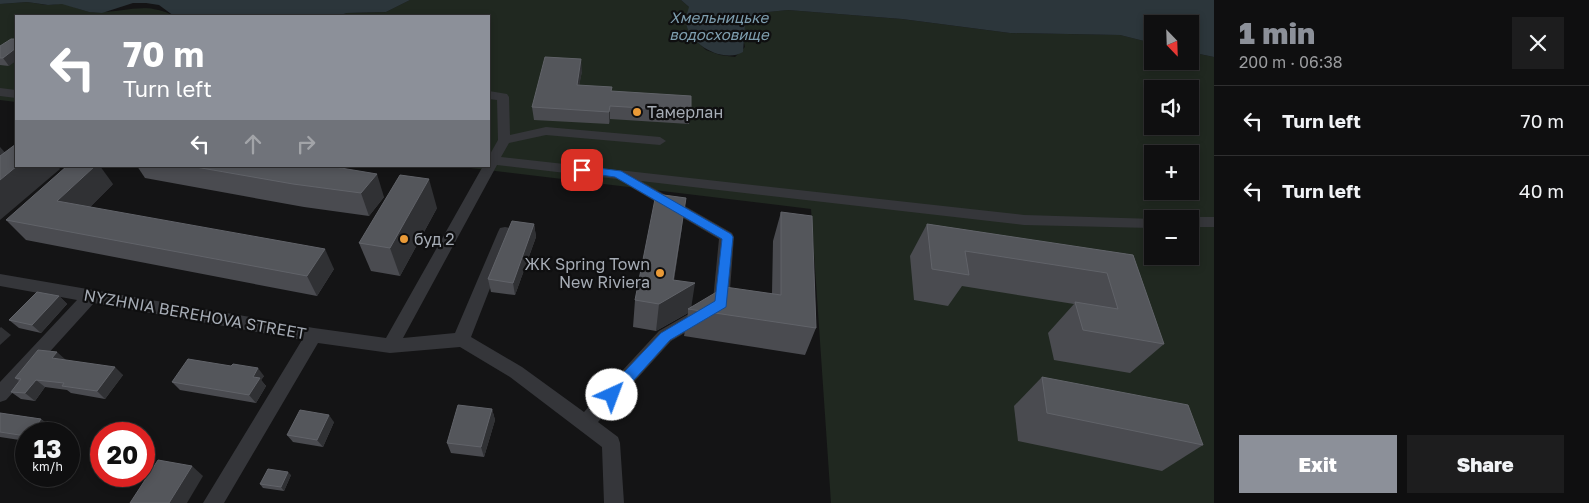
<!DOCTYPE html>
<meta charset="utf-8">
<style>
:root{--surface:#0f0f10;--page:#1d1d1e;--text:#f1f3f6;--muted:#9b9c9f;--line:#2f2f30;--accent:#8c9099}
body{margin:0;font-family:"Golos Text",sans-serif;background:var(--page);color:var(--text);height:100vh;display:flex;flex-direction:column;font-size:19px;white-space:nowrap}
*{box-sizing:border-box;margin:0}
p{font-size:16px;color:var(--muted)}
.icon{flex:none;width:28px;height:28px;fill:none;stroke:currentColor;stroke-width:2;stroke-linecap:round;stroke-linejoin:round}
.map{position:relative;flex:1;overflow:hidden}
.details{display:flex;flex-direction:column;background:var(--surface);width:375px}
.details>*{flex:none}
.top-card{position:absolute;left:15px;top:15px;width:475px;height:152px;border-radius:0px;box-shadow:0 2px 8px #0003,0 0 0 1px var(--line);background:#8c9099;color:#fff;overflow:hidden}
.needle{width:32px;rotate:157deg}
.buttons{position:absolute;left:1144px;top:15px;display:grid;gap:10px}
.buttons a{display:grid;place-items:center;width:55px;height:55px;border-radius:0px;background:var(--surface);box-shadow:0 2px 8px #0003,0 0 0 1px var(--line);font-size:25px}
.speed{position:absolute;left:15px;top:422px;display:flex;gap:10px;font-size:25px;font-weight:700;text-align:center}
.speed>*{display:grid;place-content:center;width:65px;height:65px;border-radius:50%;background:var(--surface);box-shadow:0 2px 8px #0003,0 0 0 1px var(--line);line-height:1}
.speed small{font-size:12px;font-weight:400}
.speed .limit{border:8px solid #d22;background:#fff;color:#111}
.pin{position:absolute;display:grid;place-items:center;width:42px;height:42px;color:#fff;margin:-21px;border-radius:10px;box-shadow:0 2px 8px #0006}
.me{position:absolute;width:55px;margin:-28px;rotate:43deg;stroke-linejoin:round;filter:drop-shadow(0 0 4px #0008)}
.turn{display:flex;align-items:center;gap:18px;height:105px;padding:0 25px;font-size:22px}
.turn .icon{width:65px;height:65px;stroke-width:2.5}
.turn b{display:block;font-size:35px;line-height:42px}
.lanes{display:flex;align-items:center;height:48px;padding:0 25px;background:#0003;justify-content:center;gap:25px;direction:ltr}
.lanes .off{opacity:.35}
.round{display:grid;place-items:center;flex:none;width:52px;height:52px;border-radius:0px;background:var(--page)}
.overview{display:flex;align-items:center;justify-content:space-between;height:85px;padding:0 25px}
h1{font-size:30px;font-weight:800;line-height:38px;color:var(--accent)}
.button{display:flex;gap:10px;margin-top:auto;padding:10px 25px}
.button a{flex:1;height:58px;border-radius:0px;background:var(--accent);color:#fff;font-size:20px;font-weight:800;line-height:58px;text-align:center}
.button a+a{background:var(--page);color:var(--text)}
ul{padding:0;list-style:none}
li{display:flex;align-items:center;gap:15px;height:70px;padding:0 25px;border-top:1px solid var(--line)}
li div{flex:1}
li b{display:block;font-size:19px}
li em{font-style:normal}
main{display:flex;flex:1;min-height:0}
.map>svg:first-child{display:block}
.green{fill:#202820;fill-rule:evenodd}
.water{fill:#2c363b}
.lines{fill:none;stroke-linecap:round;stroke-linejoin:round}
.minor{fill:#35363a;fill-rule:evenodd}
.wall{fill:#4a4b50}
.shaded-wall{fill:#303134}
.building{fill:#54565b;stroke:#616369}
.route{fill:#1a73e8;stroke:#114b97}
.poi-dot{fill:#ea9a37;stroke:#0f0f10;stroke-width:2}
.labels{text-anchor:middle;dominant-baseline:central;stroke-width:4.5;stroke-linejoin:round;paint-order:stroke}
.far-water-label{font-size:15px;font-style:italic;fill:#7e9eaf;stroke:#0f0f10}
.poi-label{font-size:16px;fill:#a6acb5;stroke:#0f0f10;text-anchor:start}
.street-label{font-size:16px;fill:#a6acb5;stroke:#0f0f10}
</style>
<main>
<div class="map">
<svg width="1214" height="503" viewBox="0 0 1214 503">
<rect width="100%" height="100%" fill="#141415"/>
<g class="green">
<path d="M410,0h271l8,7 3,30 14,13 14,5 15,2 10,-10 -2,-9 2,-13 7,-9 16,-4 20,-2 114,9 108,14 110,2 32,8v18h38v-9l24,5v446h-383l-20,-294 -357,-43h35v-150h-152l10,-3 39,-1zM1152,89h38v37h-38zM1152,154h38v37h-38zM1152,219h38v37h-38z"/>
<path d="M27,2c7,1 13,2 19,3 7,0 13,-2 19,-1 8,2 17,7 26,8 32,2 54,-12 83,4h-158v86l-16,-2v-96z"/>
</g>
<g class="water">
<path d="M0,0h410l-24,12 -39,1 -10,3h-163l-15,-11 -13,-2h-13l-31,10 -13,-1 -27,-8 -14,1 -21,-3 -27,2z"/>
<path d="M681,0h533v57l-24,-5v-28h-38v19l-32,-8 -110,-2 -108,-14 -114,-9 -20,2 -16,4 -7,9 -2,27c-20,12 -58,-9 -57,-33 0,-4 2,-8 3,-12z"/>
</g>
<g class="lines">
<g class="minor">
<path d="M0,88l16,2v8l-16,-2z"/>
<path d="M489,91l18,3 2,3 1,38 36,-8 114,10 6,4 -6,4 -114,-10 -37,8 -8,14 523,58 131,4h-3v9l-128,-3 -383,-44 91,52 2,4 -5,66 -2,5 -56,33 -73,81 20,15 2,6 4,60h-20l-2,-56 -92,-70 -50,-30 -70,6 -72,-10 -94,160h-21l99,-163 -208,-37 -88,97 -6,2v-20l77,-82 -77,-14v-12l314,54 72,10 97,-172h6v-10l9,-16 -1,-40 -8,-1zM497,165l120,14 102,60 -6,61 -54,31 -75,81 -62,-45 -51,-30 41,-105 -2,-4 -5,-1 -5,1 -2,4 -43,101 -52,5z"/>
<path d="M1190,217h24v10h-24v-8h-5z"/>
</g>
</g>
<g class="wall">
<path d="M0,46l9,20 -9,-1z"/>
<path d="M582,71l-3,14 33,6 79,20 -2,13 -79,-5 -1,5 -75,-4 -2,-13z"/>
<path d="M137,166h192l55,31 -15,19 -65,-9 -159,-29z"/>
<path d="M113,184l-23,23 244,62 -17,27 -291,-56 -20,-20z"/>
<path d="M437,208l-37,68 -29,-5 -12,-28z"/>
<path d="M781,212l35,116 -11,27 -121,-19 4,-23 -32,18 -23,-4 2,-27 47,-73 -8,53 18,27 80,-13 1,-53z"/>
<path d="M534,224l2,13 -21,58 -24,-3 -3,-13z"/>
<path d="M927,224l206,31 31,89 -34,29 -76,-13 -6,-27 26,-29 -112,-18 -14,20 -34,-6 -4,-44z"/>
<path d="M59,296l8,8 -26,29 -22,-5 -10,-8z"/>
<path d="M66,360l57,15 -18,24 -34,-6 -4,-3 -22,-3 -10,14 -14,-2 -10,-7 8,-11 -4,-3z"/>
<path d="M264,376l-3,4 5,6 -10,17 -76,-13 -8,-8z"/>
<path d="M1042,377l161,68 -41,26 -144,-30 -4,-35z"/>
<path d="M492,409l3,11 -11,37 -33,-4 -4,-10z"/>
<path d="M0,413l41,6 10,8 -6,7h-19v7l-26,-4z"/>
<path d="M334,422l-11,25 -30,-5 -6,-7z"/>
<path d="M291,475l-7,16 -21,-3 -3,-4z"/>
</g>
<g class="shaded-wall">
<path d="M16,48v13l-7,5 -6,-8z"/>
<path d="M581,59l1,12 -5,27v-13z"/>
<path d="M610,106v13l-1,5v-12z"/>
<path d="M0,147l10,11 -10,8z"/>
<path d="M17,166h41l2,3 -60,51v-40z"/>
<path d="M95,166h5l13,18 -38,38 -18,-21z"/>
<path d="M377,174l7,23 -15,19 -8,-23z"/>
<path d="M429,179l8,29 -37,68 -10,-28z"/>
<path d="M686,198l-4,29 -11,70 24,-14 -4,26h-3v4l-32,18 3,-27 14,-24z"/>
<path d="M534,224l2,13 -21,58 -2,-12z"/>
<path d="M325,249l9,20 -17,27 -10,-20z"/>
<path d="M59,296l8,8 -26,29 -9,-8z"/>
<path d="M1,327l10,8 -11,10v-17z"/>
<path d="M57,352l9,8 -5,6 -9,-8z"/>
<path d="M115,367l8,8 -18,24 -8,-8z"/>
<path d="M258,368l6,8 -3,4 5,6 -10,17 -7,-8 4,-18z"/>
<path d="M36,380l9,7 -10,14 -10,-8z"/>
<path d="M492,409l3,11 -11,37 -3,-10z"/>
<path d="M329,415l5,7 -11,25 -6,-7z"/>
<path d="M41,419l10,8 -6,7h-15z"/>
<path d="M192,466l11,10 -16,27h-18z"/>
<path d="M288,472l3,3 -7,16 -3,-4z"/>
</g>
<g class="building">
<path d="M11,39h5v9l-13,10h-3v-12z"/>
<path d="M545,57l36,2 -4,26 35,2 -1,4 80,5v15l-81,-5 -1,6 -77,-5z"/>
<path d="M16,144v22h1l-17,14v-24z"/>
<path d="M67,166h28l-38,35 268,48 -18,27 -301,-56z"/>
<path d="M190,166h139l48,8 -16,19 -68,-9z"/>
<path d="M400,175l29,4 -39,69 -31,-5z"/>
<path d="M656,194l30,4 -13,82 22,3 -36,21 -24,-4z"/>
<path d="M781,212l31,4 4,112 -128,-19 37,-22 56,8z"/>
<path d="M512,221l22,3 -21,59 -25,-4z"/>
<path d="M927,224l206,31 31,89 -81,-14 -8,-28 43,7 -11,-36 -142,-22 4,24 -37,-6z"/>
<path d="M37,292l22,4 -27,29 -23,-5z"/>
<path d="M38,350l19,2 -5,6 63,9 -18,24 -35,-5 2,-3 -28,-3 -11,13 -14,-1 10,-13 -6,-1z"/>
<path d="M188,359l43,7 2,-2 25,4 -5,9 7,1 -11,17 -77,-13z"/>
<path d="M1042,377l146,28 15,40 -156,-32z"/>
<path d="M458,405l34,4 -11,38 -34,-4z"/>
<path d="M300,410l29,5 -12,25 -30,-5z"/>
<path d="M0,413l41,6 -11,15h-4v2l-26,-4z"/>
<path d="M158,460l34,6 -23,37h-39z"/>
<path d="M268,469l20,3 -7,15 -21,-3z"/>
</g>
<path class="route" d="M582,166l39,5 110,63 2,3 -7,70 -56,33 -53,59 -5,2 -5,-2 -2,-4 2,-5 54,-57 54,-32 7,-62 -107,-62 -36,-5 -2,-2z"/>
<g class="poi-dot">
<circle cx="637" cy="112" r="5"/>
<circle cx="404" cy="239" r="5"/>
<circle cx="660" cy="273" r="5"/>
</g>
<g class="labels">
<g class="far-water-label">
<text x="719" y="17">Хмельницьке<tspan x="719" dy="17">водосховище</tspan></text>
</g>
<g class="poi-label">
<text x="647" y="112">Тамерлан</text>
<text x="414" y="239">буд 2</text>
<text x="650" y="264" text-anchor="end">ЖК Spring Town<tspan x="650" dy="18">New Riviera</tspan></text>
</g>
<g class="street-label">
<text transform="translate(195 314) rotate(10)">NYZHNIA BEREHOVA STREET</text>
</g>
</g>
</svg>
<div class="buttons">
<a><svg class="needle" viewBox="-14 -14 28 28"><path d="M0-13l5 13h-10z" fill="#e53935"/><path d="M0 13l5-13h-10z" fill="#9b9c9f"/></svg></a>
<a><svg class="icon" aria-label="sound" viewBox="0 0 24 24"><path d="M4 9h4l5-4v14l-5-4H4zM17 9q2 3 0 6"/></svg></a>
<a>+</a>
<a>−</a>
</div>
<div class="speed"><div>13<small>km/h</small></div><div class="limit">20</div></div>
<div class="pin" style="left:582px;top:170px;background:#d93025"><svg class="icon" aria-label="arrive" viewBox="0 0 24 24"><path d="M6 21V4h12l-3 4 3 4H6"/></svg></div>
<svg class="me" style="left:612px;top:395px" viewBox="-20 -20 40 40"><circle r="19" fill="#fff"/><path d="M0-13L10 11 0 6-10 11z" fill="#1a73e8"/></svg>
<div class="top-card">
<div class="turn"><svg class="icon" aria-label="left" viewBox="0 0 24 24"><path d="M17 20v-9H6M10 6l-5 5 5 5"/></svg><div><b>70 m</b>Turn left</div></div>
<div class="lanes"><svg class="icon" aria-label="left" viewBox="0 0 24 24"><path d="M17 20v-9H6M10 6l-5 5 5 5"/></svg><svg class="icon off" aria-label="ahead" viewBox="0 0 24 24"><path d="M12 20V5M6 11l6-6 6 6"/></svg><svg class="icon off" aria-label="right" viewBox="0 0 24 24"><path d="M7 20v-9h11M14 6l5 5-5 5"/></svg></div>
</div>
</div>
<section class="details">
<div class="overview"><div><h1>1 min</h1><p>200 m · 06:38</p></div><a class="round"><svg class="icon" aria-label="close" viewBox="0 0 24 24"><path d="M6 6l12 12M18 6L6 18"/></svg></a></div>
<ul>
<li><svg class="icon" aria-label="left" viewBox="0 0 24 24"><path d="M17 20v-9H6M10 6l-5 5 5 5"/></svg><div><b>Turn left</b></div><em>70 m</em></li>
<li><svg class="icon" aria-label="left" viewBox="0 0 24 24"><path d="M17 20v-9H6M10 6l-5 5 5 5"/></svg><div><b>Turn left</b></div><em>40 m</em></li>
</ul>
<div class="button"><a>Exit</a><a>Share</a></div>
</section>
</main>
